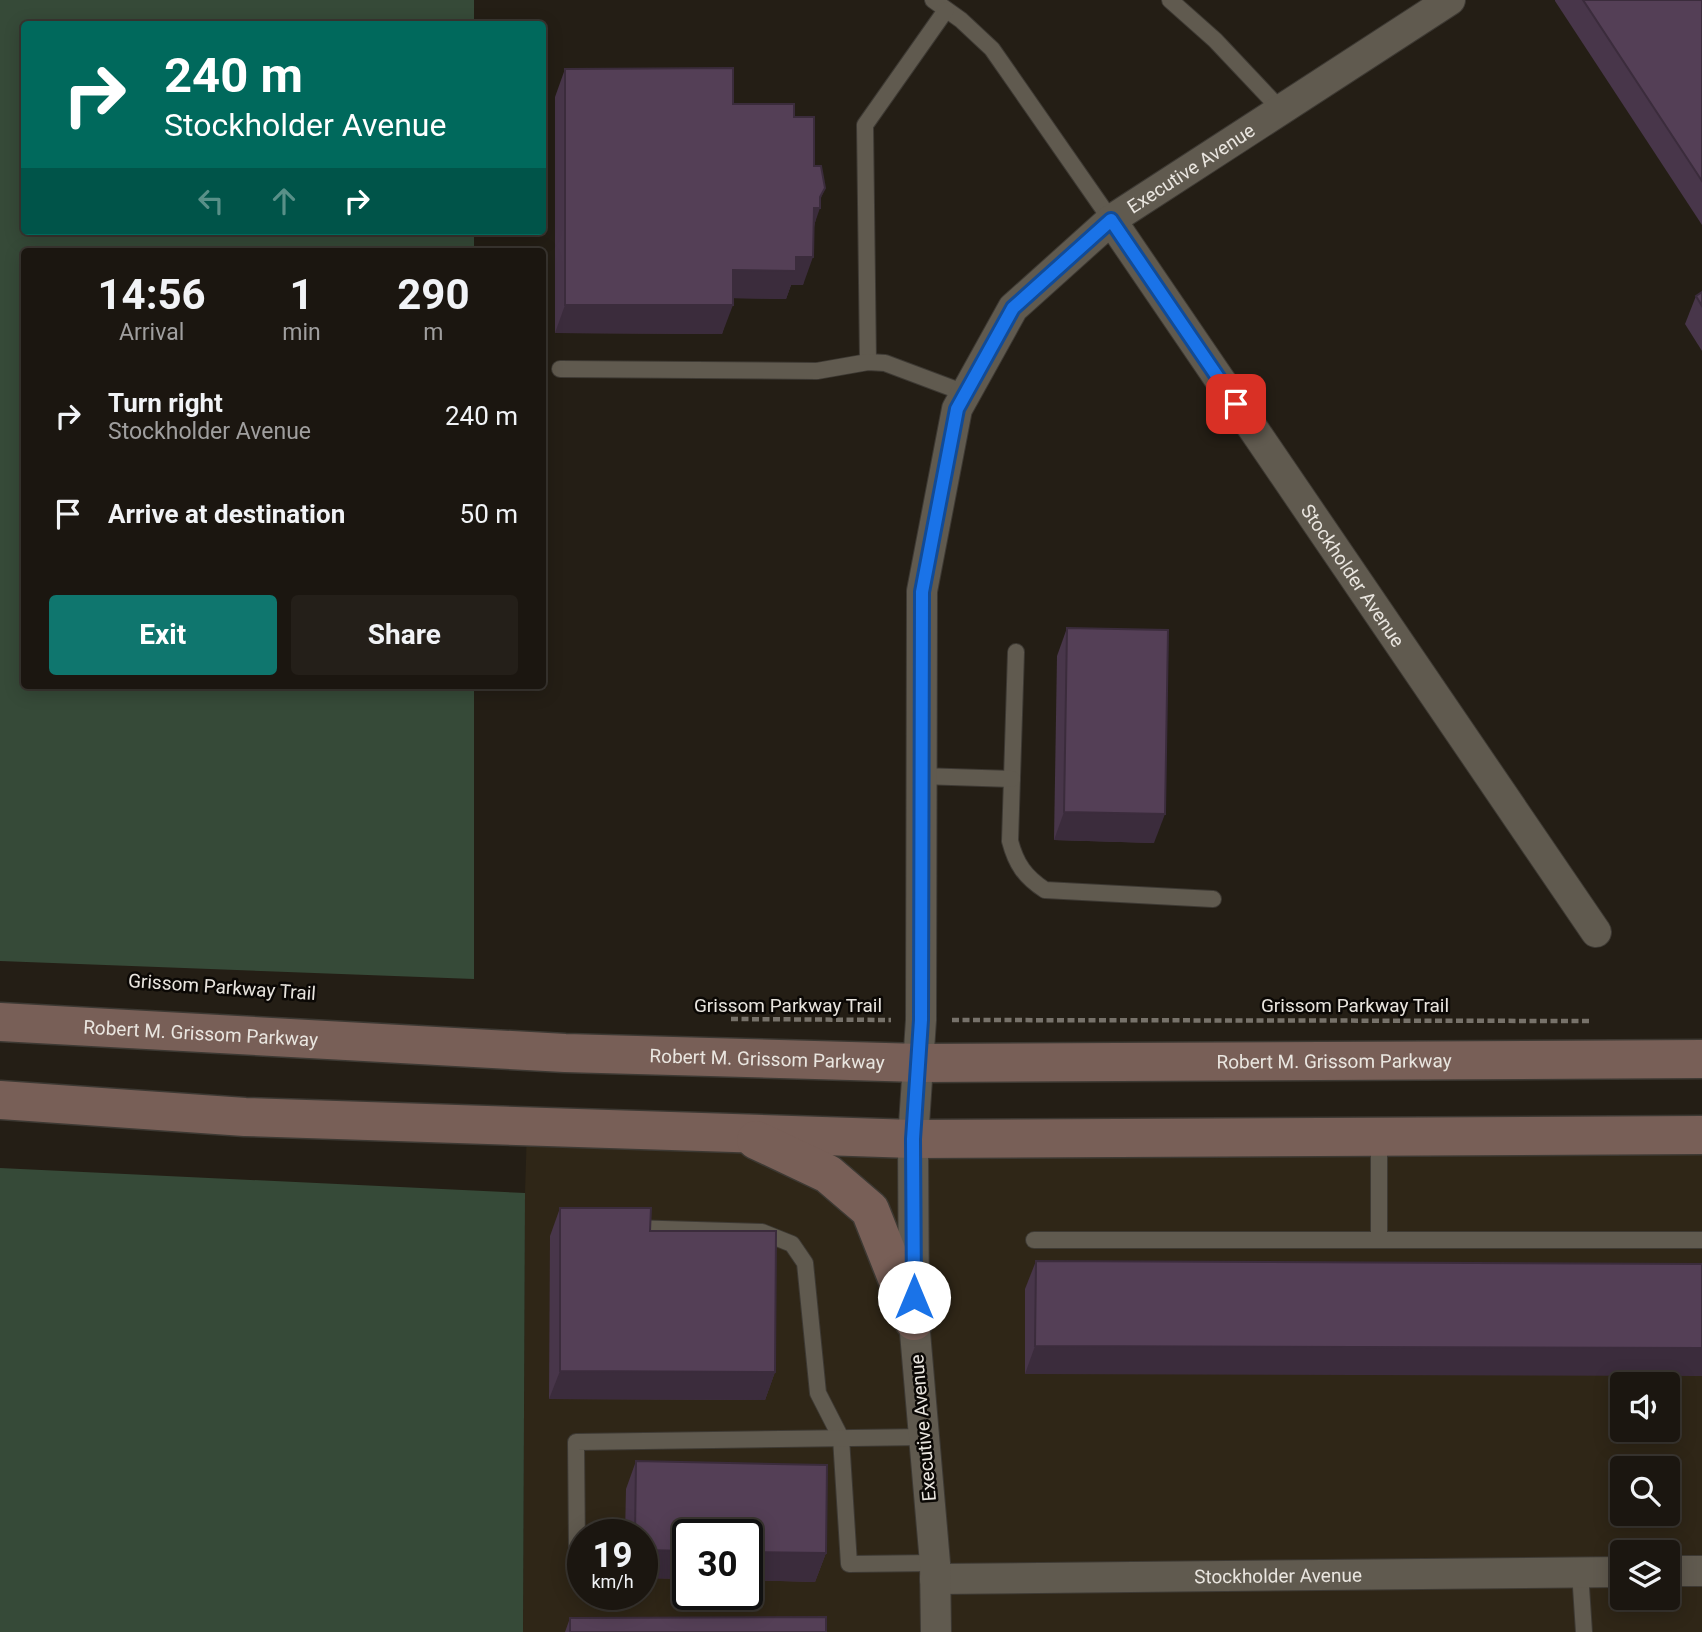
<!DOCTYPE html>
<style>
:root{--surface:#1b1610;--page:#241f19;--text:#f1f3f6;--muted:#a09f9f;--line:#393530;--accent:#0f766e}
body{margin:0;font-family:Roboto,sans-serif;background:var(--page);color:var(--text);height:100vh;display:flex;flex-direction:column;font-size:26px;white-space:nowrap}
*{box-sizing:border-box;margin:0}
p{font-size:23px;color:var(--muted)}
.icon{flex:none;width:38px;height:38px;fill:none;stroke:currentColor;stroke-width:2;stroke-linecap:round;stroke-linejoin:round}
.map{position:relative;flex:1;overflow:hidden}
.sheet{position:absolute;left:21px;top:248px;width:525px;height:441px;display:flex;flex-direction:column;background:var(--surface);border-radius:7px;box-shadow:0 4px 18px #0003,0 0 0 2px var(--line)}
.sheet>*{flex:none}
.banner{position:absolute;left:21px;top:21px;width:525px;height:214px;border-radius:7px;box-shadow:0 4px 18px #0003,0 0 0 2px var(--line);background:#00695c;color:#fff;overflow:hidden}
.controls{position:absolute;left:1610px;top:1372px;display:grid;gap:14px}
.controls a{display:grid;place-items:center;width:70px;height:70px;border-radius:7px;background:var(--surface);box-shadow:0 4px 18px #0003,0 0 0 2px var(--line);font-size:35px}
.speed{position:absolute;left:567px;top:1519px;display:flex;gap:14px;font-size:35px;font-weight:700;text-align:center}
.speed>*{display:grid;place-content:center;width:91px;height:91px;border-radius:50%;background:var(--surface);box-shadow:0 4px 18px #0003,0 0 0 2px var(--line);line-height:1}
.speed small{font-size:18px;font-weight:400}
.speed .limit{border:4px solid #111;border-radius:10px;background:#fff;color:#111}
.pin{position:absolute;display:grid;place-items:center;width:60px;height:60px;color:#fff;margin:-30px;border-radius:14px;box-shadow:0 4px 10px #0006}
.me{position:absolute;width:77px;margin:-38px;rotate:0deg;stroke-linejoin:round;filter:drop-shadow(0 0 5px #0008)}
.turn{display:flex;align-items:center;gap:24px;height:147px;padding:0 28px;font-size:32px}
.turn .icon{width:91px;height:91px;stroke-width:2.5}
.turn b{display:block;font-size:49px;line-height:60px}
.lanes{display:flex;align-items:center;height:66px;padding:0 28px;background:#0003;justify-content:center;gap:35px;direction:ltr}
.lanes .off{opacity:.35}
.eta{display:flex;justify-content:space-evenly;align-items:center;height:119px;text-align:center}
.eta b{font-size:42px;font-weight:700;line-height:49px}
.primary-button{display:flex;gap:14px;margin-top:auto;padding:14px 28px}
.primary-button a{flex:1;height:80px;border-radius:7px;background:var(--accent);color:#fff;font-size:28px;font-weight:700;line-height:80px;text-align:center}
.primary-button a+a{background:var(--page);color:var(--text)}
ul{padding:0;list-style:none}
li{display:flex;align-items:center;gap:21px;height:98px;padding:0 28px}
li div{flex:1}
li b{display:block;font-size:26px}
li em{font-style:normal}
.map>svg:first-child{display:block}
.built{fill:#2f2617;fill-rule:evenodd}
.green{fill:#364a38}
.lines{fill:none;stroke-linecap:round;stroke-linejoin:round}
.service-casing{stroke:#3d3933;stroke-width:18}
.minor-casing{stroke:#3d3933;stroke-width:32}
.secondary-casing{stroke:#3d3933;stroke-width:41}
.path{stroke:#77726a;stroke-width:4.5;stroke-dasharray:7 3.5;stroke-linecap:butt}
.service{stroke:#605a4f;stroke-width:16}
.minor{stroke:#605a4f;stroke-width:30}
.secondary{stroke:#785f57;stroke-width:38}
.wall{fill:#48364a}
.shaded-wall{fill:#3b2c3c}
.building{fill:#543f56;stroke:#3b2c3c;stroke-width:2}
.route-casing{stroke:#114b97;stroke-width:18}
.route{stroke:#1a73e8;stroke-width:12}
.labels{text-anchor:middle;dominant-baseline:central;stroke-width:5;stroke-linejoin:round;paint-order:stroke}
.street-label{font-size:19px;fill:#e9e5df;stroke:#0b0805}
</style>
<div class="map">
<svg width="1702" height="1632" viewBox="0 0 1702 1632">
<rect width="100%" height="100%" fill="#241e15"/>
<path class="built" d="M527,1128l1175,7v497h-1179l2,-439zM1622,1384h46v46h-46zM1622,1468h46v46h-46zM583,1535h59v59h-59zM688,1535h59v59h-59zM1622,1552h46v46h-46z"/>
<g class="green">
<path d="M0,0h474v24h-450v207h450v21h-450v434h450v293l-474,-18z"/>
<path d="M0,1168l525,25 -2,439h-523z"/>
</g>
<g class="lines">
<defs>
<g id="service">
<path d="M933,0l28,20 31,29 119,171"/>
<path d="M1170,0l45,40 66,70"/>
<path d="M868,362l-3,-237 81,-115"/>
<path d="M560,369l257,2 51,-9 17,1 80,30"/>
<path d="M1016,652l-6,189c6,23 15,36 35,49l168,9"/>
<path d="M921,776l91,3"/>
<path d="M1379,1137v103"/>
<path d="M630,1228l132,4 30,12 13,19 13,130 23,45 8,126 86,-1"/>
<path d="M1034,1240h668"/>
<path d="M577,1551l-1,-109 348,-5"/>
<path d="M1580,1572l4,60"/>
</g>
<g id="minor">
<path id="s1" d="M1111,220l485,712"/>
<path d="M1668,1571h34"/>
<path id="s2" d="M935,1579l687,-7"/>
<path id="s3" d="M936,1632l-1,-69 -21,-242 -1,-182 8,-119 1,-429 35,-182 56,-101 98,-88 339,-220"/>
</g>
<g id="secondary">
<path id="s4" d="M0,1022l565,31 355,10 782,-4"/>
<path d="M0,1100l245,17 668,22 789,-4"/>
<path d="M756,1140l72,34 42,36 44,111"/>
</g>
</defs>
<use href="#service" class="service-casing"/>
<use href="#minor" class="minor-casing"/>
<use href="#secondary" class="secondary-casing"/>
<g class="path">
<path d="M731,1019l160,1"/>
<path d="M952,1020l639,1"/>
</g>
<use href="#service" class="service"/>
<use href="#minor" class="minor"/>
<use href="#secondary" class="secondary"/>
</g>
<g class="wall">
<path d="M1555,0h147v225l-147,-224z"/>
<path d="M565,69l229,48 26,84 -6,26 -11,58h-12l-5,14 -53,-1 -11,36 -167,-1v-236z"/>
<path d="M1702,292v59l-17,-27 11,-28z"/>
<path d="M1067,628l87,215 -100,-3 3,-184z"/>
<path d="M560,1208l90,23 125,141 -10,28 -216,-1 1,-163z"/>
<path d="M1036,1261l666,3 -677,110v-85z"/>
<path d="M636,1461l191,4 -1,88 -11,29 -68,-2v-45h-59v44l-46,-1v-43h-17l1,-46z"/>
<path d="M570,1618l256,14h-261z"/>
</g>
<g class="shaded-wall">
<path d="M825,188l-8,20h3l-10,29 4,-29z"/>
<path d="M796,257h17l-10,28h-12l-5,14 -63,-1 10,-28z"/>
<path d="M565,305h168l-11,29 -167,-1z"/>
<path d="M1064,812l101,2 -11,29 -100,-3z"/>
<path d="M1035,1346l667,2v28l-677,-2z"/>
<path d="M560,1371l215,1 -10,28 -216,-1z"/>
<path d="M642,1550l46,1v28l-46,-1z"/>
<path d="M747,1552l79,1 -11,29 -68,-2z"/>
</g>
<g class="building">
<path d="M1583,0h119v181z"/>
<path d="M733,68v36h61v13h20v49h7l4,22 -5,9v11h-6l-1,49h-17v14l-63,-1v35h-168v-236z"/>
<path d="M1702,292v14l-6,-10z"/>
<path d="M1067,628l101,2 -3,184 -101,-2z"/>
<path d="M560,1208h91l-1,23h126l-1,141 -215,-1z"/>
<path d="M1036,1261l666,3v84l-667,-2z"/>
<path d="M636,1461l191,4 -1,88 -79,-1v-17h-59v16l-46,-1v-15h-7z"/>
<path d="M826,1617v15h-256v-14z"/>
</g>
<g class="lines">
<defs>
<path id="route" d="M914,1297l-1,-158 8,-119 1,-428 35,-183 56,-101 98,-88 125,184"/>
</defs>
<use href="#route" class="route-casing"/>
<use href="#route" class="route"/>
</g>
<g class="labels">
<g class="street-label">
<text stroke="none"><textPath href="#s3" startOffset="1570">Executive Avenue</textPath></text>
<text stroke="none"><textPath href="#s1" startOffset="430">Stockholder Avenue</textPath></text>
<text transform="translate(222 987) rotate(4)">Grissom Parkway Trail</text>
<text x="788" y="1005">Grissom Parkway Trail</text>
<text x="1355" y="1005">Grissom Parkway Trail</text>
<text stroke="none"><textPath href="#s4" startOffset="201">Robert M. Grissom Parkway</textPath></text>
<text stroke="none"><textPath href="#s4" startOffset="768">Robert M. Grissom Parkway</textPath></text>
<text stroke="none"><textPath href="#s4" startOffset="1335">Robert M. Grissom Parkway</textPath></text>
<text transform="translate(923 1428) rotate(-95)">Executive Avenue</text>
<text stroke="none"><textPath href="#s2" startOffset="343">Stockholder Avenue</textPath></text>
</g>
</g>
</svg>
<div class="controls">
<a><svg class="icon" aria-label="sound" viewBox="0 0 24 24"><path d="M4 9h4l5-4v14l-5-4H4zM17 9q2 3 0 6"/></svg></a>
<a><svg class="icon" aria-label="search" viewBox="0 0 24 24"><circle cx="10" cy="10" r="6"/><path d="M15 15l6 6"/></svg></a>
<a><svg class="icon" aria-label="layers" viewBox="0 0 24 24"><path d="M12 4l9 5-9 5-9-5zM3 14l9 5 9-5"/></svg></a>
</div>
<div class="speed"><div>19<small>km/h</small></div><div class="limit">30</div></div>
<div class="pin" style="left:1236px;top:404px;background:#d93025"><svg class="icon" aria-label="arrive" viewBox="0 0 24 24"><path d="M6 21V4h12l-3 4 3 4H6"/></svg></div>
<svg class="me" style="left:914px;top:1297px" viewBox="-20 -20 40 40"><circle r="19" fill="#fff"/><path d="M0-13L10 11 0 6-10 11z" fill="#1a73e8"/></svg>
<div class="banner">
<div class="turn"><svg class="icon" aria-label="right" viewBox="0 0 24 24"><path d="M7 20v-9h11M14 6l5 5-5 5"/></svg><div><b>240 m</b>Stockholder Avenue</div></div>
<div class="lanes"><svg class="icon off" aria-label="left" viewBox="0 0 24 24"><path d="M17 20v-9H6M10 6l-5 5 5 5"/></svg><svg class="icon off" aria-label="ahead" viewBox="0 0 24 24"><path d="M12 20V5M6 11l6-6 6 6"/></svg><svg class="icon" aria-label="right" viewBox="0 0 24 24"><path d="M7 20v-9h11M14 6l5 5-5 5"/></svg></div>
</div>
<section class="sheet">
<div class="eta">
<div><b>14:56</b><p>Arrival</p></div>
<div><b>1</b><p>min</p></div>
<div><b>290</b><p>m</p></div>
</div>
<ul>
<li><svg class="icon" aria-label="right" viewBox="0 0 24 24"><path d="M7 20v-9h11M14 6l5 5-5 5"/></svg><div><b>Turn right</b><p>Stockholder Avenue</p></div><em>240 m</em></li>
<li><svg class="icon" aria-label="arrive" viewBox="0 0 24 24"><path d="M6 21V4h12l-3 4 3 4H6"/></svg><div><b>Arrive at destination</b></div><em>50 m</em></li>
</ul>
<div class="primary-button"><a>Exit</a><a>Share</a></div>
</section>
</div>
